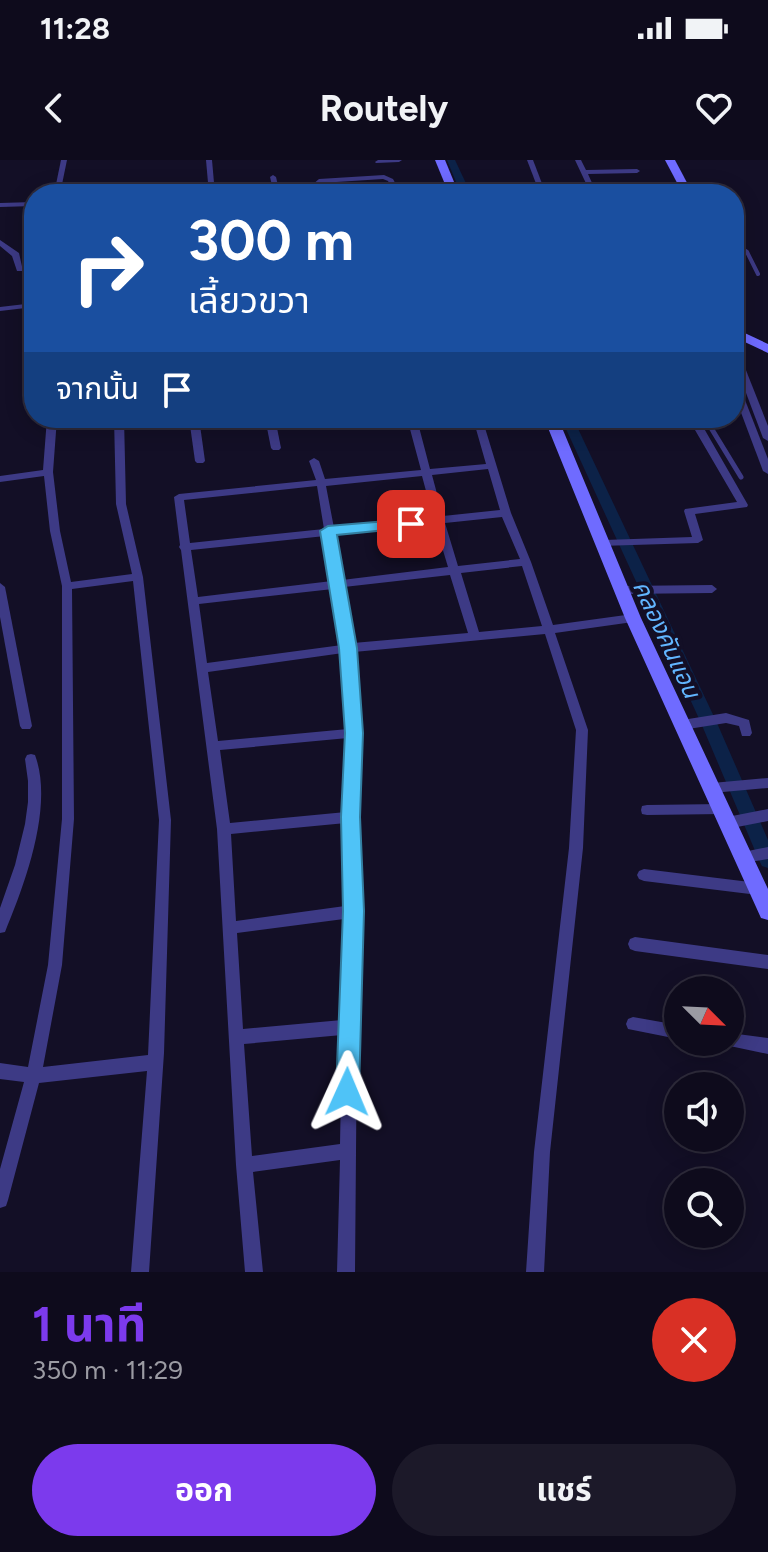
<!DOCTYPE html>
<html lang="th">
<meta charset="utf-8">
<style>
:root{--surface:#0e0b1c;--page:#1c1929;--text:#f1f3f6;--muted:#9b9ba3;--line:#2e2b3b;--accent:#7c3aed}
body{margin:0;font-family:Figtree,"Noto Sans Thai",sans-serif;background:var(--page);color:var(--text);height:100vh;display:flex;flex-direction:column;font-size:30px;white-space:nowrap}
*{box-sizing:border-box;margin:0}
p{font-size:26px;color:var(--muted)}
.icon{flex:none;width:44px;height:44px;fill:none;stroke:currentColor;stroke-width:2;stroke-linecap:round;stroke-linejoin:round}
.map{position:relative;height:1112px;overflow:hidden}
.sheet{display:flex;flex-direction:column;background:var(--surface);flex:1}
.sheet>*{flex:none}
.banner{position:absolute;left:24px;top:24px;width:720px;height:244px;border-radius:32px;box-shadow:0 4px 20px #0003,0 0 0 2px var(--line);background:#1a4fa0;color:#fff;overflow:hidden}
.needle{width:52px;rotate:114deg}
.buttons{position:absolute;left:664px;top:816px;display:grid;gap:16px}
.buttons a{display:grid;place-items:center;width:80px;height:80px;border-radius:50%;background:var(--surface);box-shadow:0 4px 20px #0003,0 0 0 2px var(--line);font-size:40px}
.pin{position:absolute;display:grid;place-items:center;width:68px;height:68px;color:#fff;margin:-34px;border-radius:16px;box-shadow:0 4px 12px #0006}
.me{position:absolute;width:88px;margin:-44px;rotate:1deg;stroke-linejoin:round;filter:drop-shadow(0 0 6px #0008)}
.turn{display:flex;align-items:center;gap:28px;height:168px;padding:0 32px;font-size:36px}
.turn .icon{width:104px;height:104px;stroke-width:2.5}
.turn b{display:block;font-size:56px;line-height:68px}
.then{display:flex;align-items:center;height:76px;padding:0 32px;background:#0003;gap:16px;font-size:30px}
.round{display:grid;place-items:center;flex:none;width:84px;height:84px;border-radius:42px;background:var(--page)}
.summary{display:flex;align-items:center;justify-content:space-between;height:136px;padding:0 32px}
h1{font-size:48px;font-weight:700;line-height:60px;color:var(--accent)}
.primary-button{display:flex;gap:16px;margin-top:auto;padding:16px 32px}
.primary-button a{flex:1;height:92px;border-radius:48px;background:var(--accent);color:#fff;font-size:32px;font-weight:700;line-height:92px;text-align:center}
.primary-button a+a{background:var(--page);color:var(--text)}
.status{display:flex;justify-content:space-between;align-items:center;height:56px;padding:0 40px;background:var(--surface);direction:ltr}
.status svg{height:22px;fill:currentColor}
header{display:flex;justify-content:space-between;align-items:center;height:104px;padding:0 32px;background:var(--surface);font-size:36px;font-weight:700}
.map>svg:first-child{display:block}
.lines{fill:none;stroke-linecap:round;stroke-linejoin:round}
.canal{fill:#0c2248;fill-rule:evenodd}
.lane-far1{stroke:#3d3a85;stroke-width:4}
.lane{stroke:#3d3a85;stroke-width:5}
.street{fill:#3d3a85;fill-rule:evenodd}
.secondary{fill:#6f6bff;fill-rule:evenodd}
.route{fill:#4fc3f7;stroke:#337fa1;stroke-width:2}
.labels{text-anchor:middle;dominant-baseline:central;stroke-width:8;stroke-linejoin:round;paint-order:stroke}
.water-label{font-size:24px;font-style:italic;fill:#62b6ff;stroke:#130f26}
</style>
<div class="status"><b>11:28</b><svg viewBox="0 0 49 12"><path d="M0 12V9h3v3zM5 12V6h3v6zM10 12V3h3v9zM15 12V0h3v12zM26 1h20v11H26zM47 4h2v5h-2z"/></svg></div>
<header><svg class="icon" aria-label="back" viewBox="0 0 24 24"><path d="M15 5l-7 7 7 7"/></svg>Routely<svg class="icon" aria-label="heart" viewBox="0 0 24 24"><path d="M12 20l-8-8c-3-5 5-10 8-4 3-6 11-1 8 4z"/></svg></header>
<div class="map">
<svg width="768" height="1112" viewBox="0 0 768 1112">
<rect width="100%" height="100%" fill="#130f26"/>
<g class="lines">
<g class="canal">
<path d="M447,0h8l16,34h-10z"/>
<path d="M561,258h12l144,305 51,117v28l-6,-2 -3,-6 -58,-137z"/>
</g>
<path class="lane-far1" d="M734,83l13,9 11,22"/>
<path class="lane" d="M705,258l36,59"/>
<g class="street">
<path d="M61,0h6l-7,34h-6z"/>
<path d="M206,0h6l3,34h-6z"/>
<path d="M378,0h24l-3,2 -23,1 -1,-1z"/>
<path d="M527,0h6l13,34h-6z"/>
<path d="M575,0h6l5,10 51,-1 3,2 -3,2 -49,1 9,20h-6z"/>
<path d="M273,15l3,2 4,17h-6l-4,-17z"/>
<path d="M384,15l9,4 8,15h-6l-7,-13 -5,-2 -62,4 -2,2 1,9h-6l-2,-9 7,-6z"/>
<path d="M644,30l2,1v2l-48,1 3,-2z"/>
<path d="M34,42v4l-34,1v-4z"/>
<path d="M0,80l19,13 4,18h-6l-5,-15 -12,-10z"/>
<path d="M34,143v4l-34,4v-4z"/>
<path d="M734,187l4,3 30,76v15l-5,-3 -29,-77z"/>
<path d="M734,219l4,3 30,77v15l-5,-3 -29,-77z"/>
<path d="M47,258h10l-4,54 7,59 11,51 61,-8 -16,-70 -2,-86h10l2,86 17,73 28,243 -7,233 -15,219h-18l16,-201 -108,12 -31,117 -2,6 -6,2v-39l24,-87 -24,-3v-16l28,4 20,-102 14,-146v-233l-12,-55 -6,-55 -44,6v-6l43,-6zM133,421l26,239 -11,235 -105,12 19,-102 12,-146 -2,-230z"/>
<path d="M189,258h10l6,43 -2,2h-6l-2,-2z"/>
<path d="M265,258h10l6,30 -2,2h-6l-2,-2z"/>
<path d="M407,258h10l1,4 64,-4 29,95 20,49 22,63 80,-11 6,4 -6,4 -78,11 33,97 -5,118 -33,304 -6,120h-18l8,-120 35,-304 7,-118 -31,-96 -191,18 6,81 -2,174 2,4 -2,4 -3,357h-18l3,-112 -87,12 10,100h-18l-9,-107 -19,-336 -36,-279 -2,-3 1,-2 -6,-48 5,-3 137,-14 -7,-19 5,-3 5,3 6,18 96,-9zM474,262l12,42 -56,5 -11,-42zM488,309l12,41 -57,6 -11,-41zM422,316l11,41 -99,11 -8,-42zM317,326l7,43 -134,14 -6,-43zM502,357l18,42 -62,7 -13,-43zM435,364l13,43 -106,13 -7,-45zM325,376l7,45 -134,16 -7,-47zM522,406l20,60 -63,6 -18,-59zM450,415l18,58 -115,10 -9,-56zM333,429l9,56 -135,18 -8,-59zM343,493l5,76 -130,12 -10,-69zM348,578l-2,74 -116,11 -10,-73zM346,663l-1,83 -109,15 -5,-87zM344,759l-2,101 -99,9 -6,-96zM342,875l-2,109 -88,12 -8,-112z"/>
<path d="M688,258h10l50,87 -1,2 -52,7 8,26 -5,3 -98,3 -1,-2 5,-4 88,-3 -8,-26 1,-2 52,-7z"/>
<path d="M0,423l5,4 27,139 -2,3h-8l-2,-3 -20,-109z"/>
<path d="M712,425l5,4 -5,4 -90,1 -5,-4 5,-4z"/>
<path d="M726,553l23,7 3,13 -2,3h-8l-3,-10 -13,-3 -44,7 -4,-2 -2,-3 2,-3 4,-2z"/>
<path d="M31,594l4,1c19,51 -10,129 -30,177l-5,1v-25l15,-43 10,-41 3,-22v-21l-3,-22 2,-4z"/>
<path d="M768,618v10l-56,5 -4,-1 -2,-4 2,-4 4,-1z"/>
<path d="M722,644l5,1 1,4 -1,4 -5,1 -75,1 -5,-1 -1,-4 1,-4 5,-1z"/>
<path d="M768,649v12l-41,8 -5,-2 -2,-4 2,-4 5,-2z"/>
<path d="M768,687v12l-25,4 -5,-2 -2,-4 2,-4z"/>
<path d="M644,709l114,14 5,2 2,4 -2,4 -5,2 -114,-14 -5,-2 -2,-4 2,-4z"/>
<path d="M635,777l133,18v14l-133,-18 -5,-2 -2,-5 2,-5z"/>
<path d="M633,857l45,8v14l-50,-10 -2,-5 2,-5z"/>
<path d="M730,873l38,5v16l-43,-9 -2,-3h7z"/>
</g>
<g class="secondary">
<path d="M435,0h10l14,34h-10z"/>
<path d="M665,0h10l18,34h-10z"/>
<path d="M734,168l34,16v9l-34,-16z"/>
<path d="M544,258h14l83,200 127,271v31l-7,-2 -136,-300z"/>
</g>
</g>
<path class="route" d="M411,359l5,1v7l-79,8 20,113 6,85 -3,84 4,94 -5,181 -3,8 -9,4 -8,-4 -3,-8 7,-181 -2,-94 4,-84 -6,-85 -19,-117 8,-5z"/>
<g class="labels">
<g class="water-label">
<text transform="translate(667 479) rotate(65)">คลองคันแอน</text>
</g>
</g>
</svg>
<div class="buttons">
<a><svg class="needle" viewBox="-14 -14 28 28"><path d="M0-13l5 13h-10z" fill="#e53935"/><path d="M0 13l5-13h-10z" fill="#9b9ba3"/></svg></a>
<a><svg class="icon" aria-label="sound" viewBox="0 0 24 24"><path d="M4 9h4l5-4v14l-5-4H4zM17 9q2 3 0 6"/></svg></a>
<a><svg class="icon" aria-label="search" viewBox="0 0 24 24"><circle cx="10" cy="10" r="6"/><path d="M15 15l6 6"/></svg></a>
</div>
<div class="pin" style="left:411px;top:364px;background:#d93025"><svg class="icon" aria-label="arrive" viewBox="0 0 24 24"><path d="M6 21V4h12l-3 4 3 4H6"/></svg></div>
<svg class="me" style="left:347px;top:932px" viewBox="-20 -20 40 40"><path d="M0-17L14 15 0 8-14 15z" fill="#4fc3f7" stroke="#fff" stroke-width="4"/></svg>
<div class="banner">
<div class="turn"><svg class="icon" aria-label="right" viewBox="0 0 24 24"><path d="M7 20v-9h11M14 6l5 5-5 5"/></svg><div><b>300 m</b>เลี้ยวขวา</div></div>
<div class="then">จากนั้น<svg class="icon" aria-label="arrive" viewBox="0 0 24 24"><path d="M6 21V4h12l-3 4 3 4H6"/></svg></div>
</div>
</div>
<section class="sheet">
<div class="summary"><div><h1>1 นาที</h1><p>350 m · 11:29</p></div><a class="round" style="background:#d93025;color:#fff"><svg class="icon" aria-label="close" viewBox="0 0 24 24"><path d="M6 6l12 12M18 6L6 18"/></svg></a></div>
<div class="primary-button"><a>ออก</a><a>แชร์</a></div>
</section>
